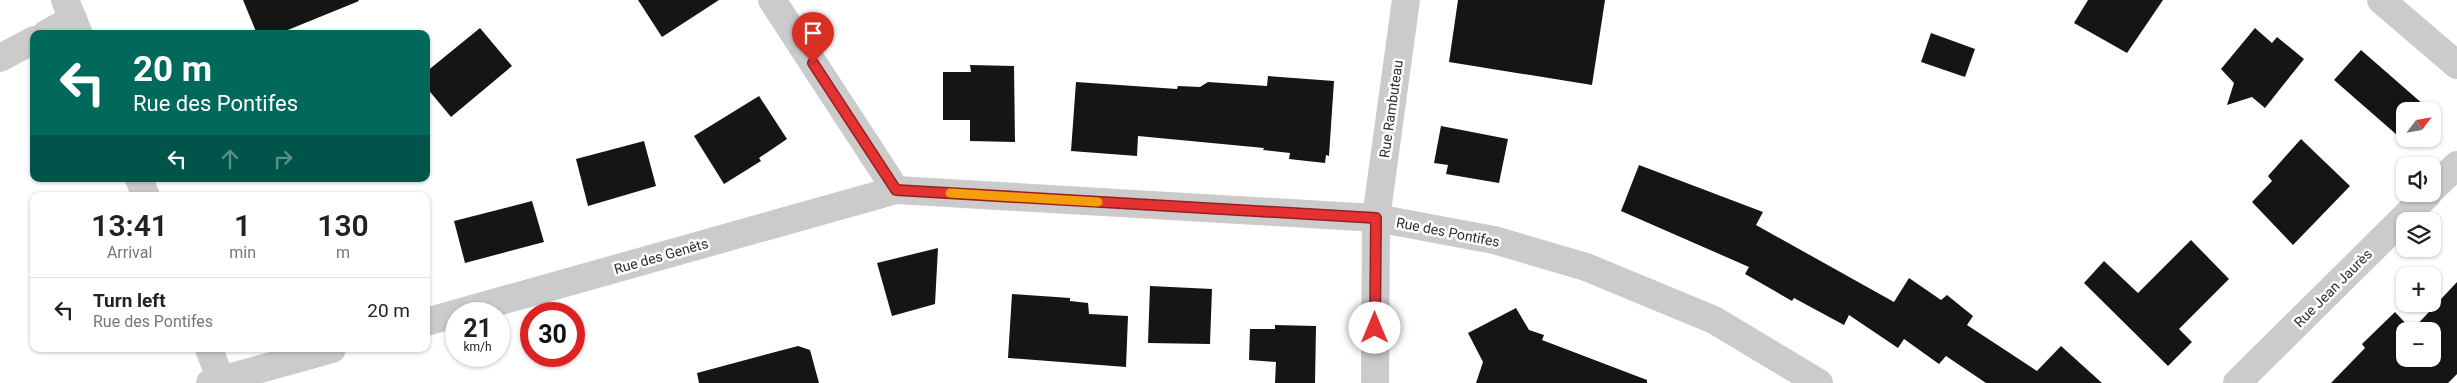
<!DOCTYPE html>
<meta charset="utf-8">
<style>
:root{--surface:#fff;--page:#f6f6f6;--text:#222;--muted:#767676;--line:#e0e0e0}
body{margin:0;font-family:Roboto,sans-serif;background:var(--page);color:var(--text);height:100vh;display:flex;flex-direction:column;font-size:19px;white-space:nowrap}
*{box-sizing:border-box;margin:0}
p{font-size:16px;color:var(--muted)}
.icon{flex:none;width:28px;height:28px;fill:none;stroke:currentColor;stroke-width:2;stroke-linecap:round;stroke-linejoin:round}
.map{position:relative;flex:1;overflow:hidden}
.panel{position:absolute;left:30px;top:192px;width:400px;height:160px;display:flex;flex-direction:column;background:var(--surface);border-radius:10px;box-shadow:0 1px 4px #0004}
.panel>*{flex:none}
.banner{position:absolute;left:30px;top:30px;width:400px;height:152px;border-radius:10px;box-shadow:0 1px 4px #0004;background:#00695c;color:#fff;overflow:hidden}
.needle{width:32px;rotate:59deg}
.fabs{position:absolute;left:2396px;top:102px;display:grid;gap:10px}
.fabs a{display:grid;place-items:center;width:45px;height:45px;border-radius:10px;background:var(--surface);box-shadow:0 1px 4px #0004;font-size:25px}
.speed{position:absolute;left:445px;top:302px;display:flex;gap:10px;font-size:25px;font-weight:700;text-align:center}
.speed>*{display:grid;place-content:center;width:65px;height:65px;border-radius:50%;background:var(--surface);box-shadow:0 1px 4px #0004;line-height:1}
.speed small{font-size:12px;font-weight:400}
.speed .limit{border:8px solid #d22;background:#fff;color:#111}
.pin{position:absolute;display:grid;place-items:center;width:42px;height:42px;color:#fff;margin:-51px -21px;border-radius:50% 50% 50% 0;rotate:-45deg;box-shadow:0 0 5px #0007}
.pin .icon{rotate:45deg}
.me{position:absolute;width:55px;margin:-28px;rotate:0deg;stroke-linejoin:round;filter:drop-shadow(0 0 4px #0008)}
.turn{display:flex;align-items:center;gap:18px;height:105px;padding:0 20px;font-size:22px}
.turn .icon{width:65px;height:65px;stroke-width:2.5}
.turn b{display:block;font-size:35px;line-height:42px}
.lanes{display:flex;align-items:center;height:48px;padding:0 20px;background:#0003;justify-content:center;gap:25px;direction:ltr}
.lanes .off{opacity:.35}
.eta{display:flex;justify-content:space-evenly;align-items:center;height:85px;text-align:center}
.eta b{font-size:30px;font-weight:600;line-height:35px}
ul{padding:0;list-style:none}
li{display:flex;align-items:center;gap:15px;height:65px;padding:0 20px;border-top:1px solid var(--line)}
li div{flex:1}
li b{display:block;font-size:19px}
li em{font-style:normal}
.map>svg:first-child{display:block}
.building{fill:#151515;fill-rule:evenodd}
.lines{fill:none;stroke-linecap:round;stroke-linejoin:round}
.street{stroke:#cbcbcb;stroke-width:28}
.route-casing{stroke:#942020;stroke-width:12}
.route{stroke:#e33231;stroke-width:9}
.slow{stroke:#f59e0b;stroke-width:9}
.labels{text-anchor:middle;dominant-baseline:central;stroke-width:5;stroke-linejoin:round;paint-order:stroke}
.street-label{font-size:14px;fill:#2e2e2e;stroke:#fff}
</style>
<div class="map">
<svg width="2457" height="383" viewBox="0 0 2457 383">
<rect width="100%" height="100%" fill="#fff"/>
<g class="building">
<path d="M243,0h115l1,1 -81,33h-21z"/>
<path d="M638,0h81l-57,37z"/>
<path d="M1458,0h147l-13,85 -143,-23z"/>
<path d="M2088,0h75l-36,53 -53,-30z"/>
<path d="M480,28l32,38 -61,51 -25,-30v-15z"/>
<path d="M2255,28l17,15 5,-6 27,22 -39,49 -13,-11 -25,8 7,-22 -13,-14z"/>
<path d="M1931,33l44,16 -10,28 -44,-15z"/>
<path d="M2361,50l63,55 -5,6h-14v16l-8,8 -63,-55z"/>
<path d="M970,65l44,1 1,76 -45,-1v-21h-27v-48h28z"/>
<path d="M1268,76l66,5 -5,75 -3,-1 -1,8 -36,-4 1,-6 -27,-3 1,-2 -126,-12 -1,20 -66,-5 5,-69 101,7 1,-3 22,1 8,-5 59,4z"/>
<path d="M759,96l28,43 -28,19 2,3 -37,23 -30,-48z"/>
<path d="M1441,126l67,13 -9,44 -53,-9 2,-9 -14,-2z"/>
<path d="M2301,139l49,47 -57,59 -41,-43 20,-21 -4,-5z"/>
<path d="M644,141l12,45 -68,20 -12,-47z"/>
<path d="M1639,165l124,47 -7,13 138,77 15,-24 32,22 6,-5 26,21 -6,9 70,46 24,-25 41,37h-116l-40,-27 -7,8 -35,-25 -6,9 -49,-33 -5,10 -50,-27 -2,3 -47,-27 4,-7 -128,-56z"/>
<path d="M532,201l12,41 -79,21 -11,-42z"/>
<path d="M2191,240l38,39 -50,50 13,13 -24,24 -84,-83 20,-22 34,32z"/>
<path d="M938,248l-3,56 -43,12 -15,-53z"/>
<path d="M2457,282v92l-9,9h-117l34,-35 -3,-4 33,-32 17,18zM2405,331h27v28h-27z"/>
<path d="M1150,286l62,3 -2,55 -62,-1z"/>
<path d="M1012,294l58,4v3l18,2 1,11 39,2 -2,51 -118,-9z"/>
<path d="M1516,308l13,22 15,5 -2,5 105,40v3h-171l7,-21 -15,-29z"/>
<path d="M1275,325l41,1 -1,57h-40l1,-21 -27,-2 1,-31h25z"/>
<path d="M798,346l12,4 9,33h-120l-2,-10z"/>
</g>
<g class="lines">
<g class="street">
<path d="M65,0l14,34"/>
<path d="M772,0l124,190"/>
<path d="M2381,0l76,65"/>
<path d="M46,34l27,-15"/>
<path d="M0,58l34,-18"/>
<path d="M139,179l7,17"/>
<path d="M2432,189l25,-24"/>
<path d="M426,322l470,-132 480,28 118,22 92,27 128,53 105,63"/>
<path d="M209,349l12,31"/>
<path d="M210,383l122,-34"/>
<path d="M1375,383l1,-165 30,-218"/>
<path d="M2237,383l191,-189"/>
</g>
</g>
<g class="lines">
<defs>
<path id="route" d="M813,63l83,127 480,28 -1,110"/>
</defs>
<use href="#route" class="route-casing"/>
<use href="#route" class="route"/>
<path class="slow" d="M950,193l148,9"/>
</g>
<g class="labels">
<g class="street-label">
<text transform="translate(1391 109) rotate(-82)">Rue Rambuteau</text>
<text transform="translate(1448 232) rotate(11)">Rue des Pontifes</text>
<text transform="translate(661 256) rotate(-16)">Rue des Genêts</text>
<text transform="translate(2333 288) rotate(-45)">Rue Jean Jaurès</text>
</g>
</g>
</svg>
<div class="fabs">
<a><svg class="needle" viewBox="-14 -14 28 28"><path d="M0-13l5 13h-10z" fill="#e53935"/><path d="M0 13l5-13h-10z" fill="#767676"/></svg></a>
<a><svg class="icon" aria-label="sound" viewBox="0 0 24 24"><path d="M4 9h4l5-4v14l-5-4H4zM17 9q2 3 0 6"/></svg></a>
<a><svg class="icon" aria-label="layers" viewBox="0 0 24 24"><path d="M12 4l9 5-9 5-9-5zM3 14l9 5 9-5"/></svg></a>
<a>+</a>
<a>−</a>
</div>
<div class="speed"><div>21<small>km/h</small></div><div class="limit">30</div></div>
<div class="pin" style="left:813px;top:63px;background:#d93025"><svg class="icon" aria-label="arrive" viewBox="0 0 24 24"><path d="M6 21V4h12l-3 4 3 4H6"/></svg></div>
<svg class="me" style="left:1375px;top:328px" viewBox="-20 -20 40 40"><circle r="19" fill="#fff"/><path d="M0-13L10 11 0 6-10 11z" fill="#e33231"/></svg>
<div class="banner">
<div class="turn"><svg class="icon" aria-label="left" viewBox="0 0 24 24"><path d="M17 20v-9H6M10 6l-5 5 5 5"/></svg><div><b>20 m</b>Rue des Pontifes</div></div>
<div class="lanes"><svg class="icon" aria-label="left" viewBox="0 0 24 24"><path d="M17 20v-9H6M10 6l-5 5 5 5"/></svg><svg class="icon off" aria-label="ahead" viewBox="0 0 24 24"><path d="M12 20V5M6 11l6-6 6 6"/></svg><svg class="icon off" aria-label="right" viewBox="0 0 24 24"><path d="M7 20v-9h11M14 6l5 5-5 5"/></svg></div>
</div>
<section class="panel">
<div class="eta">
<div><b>13:41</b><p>Arrival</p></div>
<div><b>1</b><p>min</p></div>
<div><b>130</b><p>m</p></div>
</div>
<ul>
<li><svg class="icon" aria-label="left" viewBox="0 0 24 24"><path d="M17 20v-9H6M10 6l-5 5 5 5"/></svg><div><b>Turn left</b><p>Rue des Pontifes</p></div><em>20 m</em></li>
</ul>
</section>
</div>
